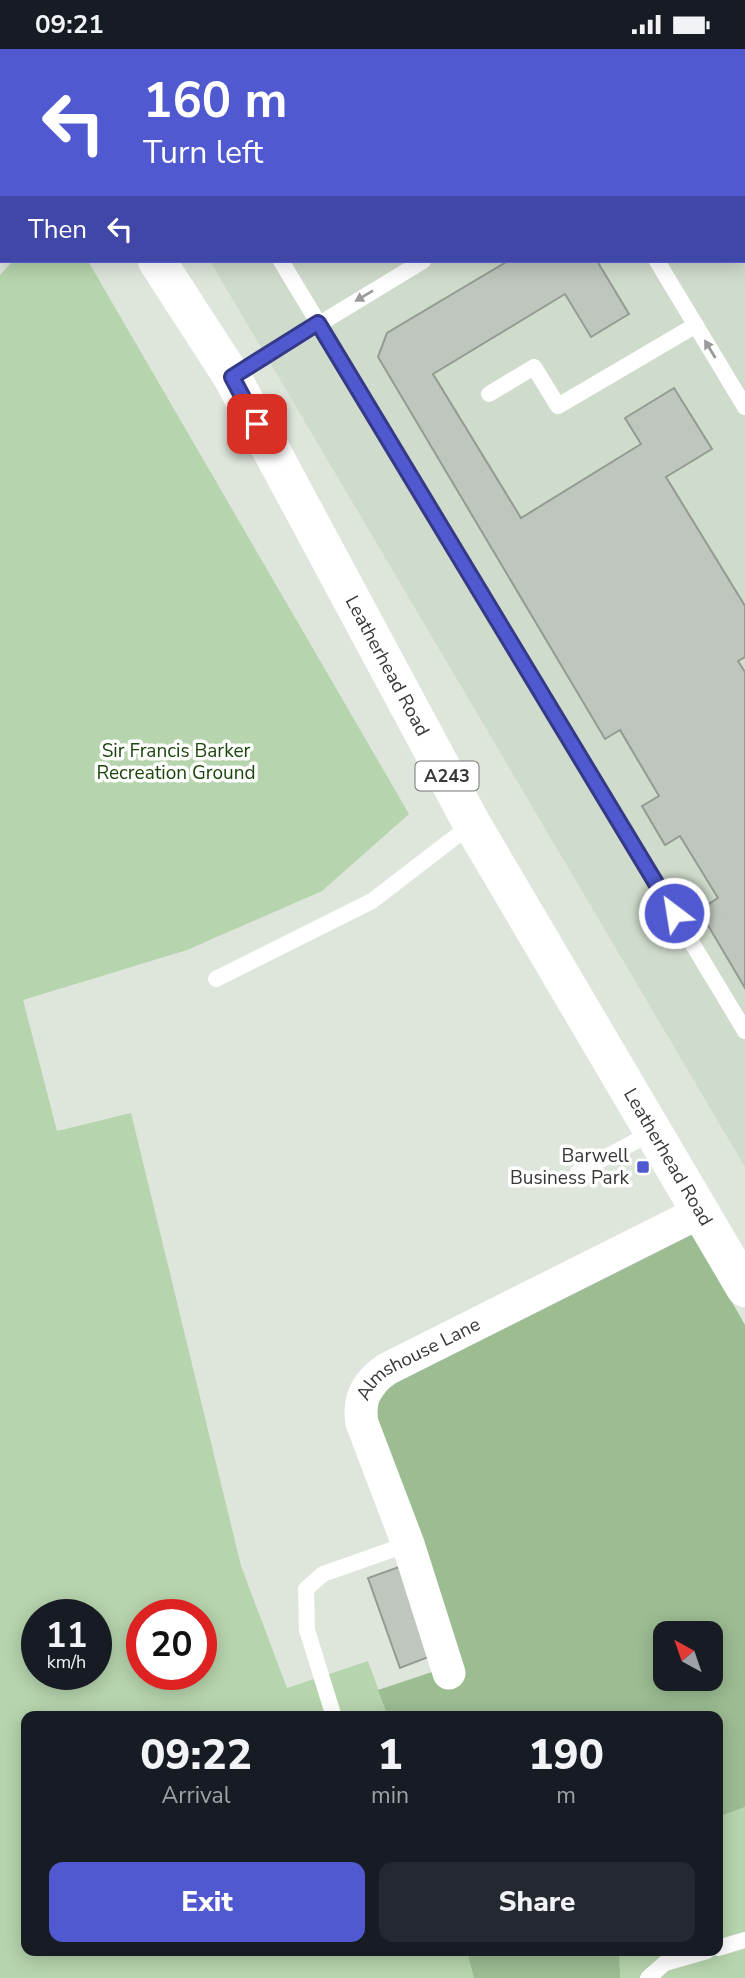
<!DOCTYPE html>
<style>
:root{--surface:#171b24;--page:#242831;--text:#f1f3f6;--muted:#9ea1a6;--accent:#5059d0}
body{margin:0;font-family:"Nunito Sans",sans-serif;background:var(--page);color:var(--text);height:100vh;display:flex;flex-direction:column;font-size:26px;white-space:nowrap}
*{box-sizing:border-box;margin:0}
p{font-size:23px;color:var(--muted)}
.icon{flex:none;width:38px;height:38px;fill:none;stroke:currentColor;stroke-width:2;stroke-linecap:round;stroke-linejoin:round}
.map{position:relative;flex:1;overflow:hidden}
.details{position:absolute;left:21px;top:1662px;width:702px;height:245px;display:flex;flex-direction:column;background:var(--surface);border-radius:14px;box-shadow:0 4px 18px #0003}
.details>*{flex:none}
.guide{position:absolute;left:0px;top:0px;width:746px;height:214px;box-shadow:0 4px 18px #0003;background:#5059d0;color:#fff;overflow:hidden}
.needle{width:46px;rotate:320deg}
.buttons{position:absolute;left:653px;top:1572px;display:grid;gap:14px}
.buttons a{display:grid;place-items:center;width:70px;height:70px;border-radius:14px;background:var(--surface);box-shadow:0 4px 18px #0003;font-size:35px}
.speed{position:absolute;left:21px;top:1550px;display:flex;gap:14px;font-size:35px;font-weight:700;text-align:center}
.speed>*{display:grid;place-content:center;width:91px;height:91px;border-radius:50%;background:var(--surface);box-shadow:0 4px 18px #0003;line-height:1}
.speed small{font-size:18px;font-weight:400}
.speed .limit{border:10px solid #d22;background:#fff;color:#111}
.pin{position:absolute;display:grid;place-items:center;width:60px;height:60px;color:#fff;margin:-30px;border-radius:14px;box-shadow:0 4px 10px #0006}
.me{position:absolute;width:77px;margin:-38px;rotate:329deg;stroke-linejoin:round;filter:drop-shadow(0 0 5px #0008)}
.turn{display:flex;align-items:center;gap:24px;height:147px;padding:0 28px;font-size:32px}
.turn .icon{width:91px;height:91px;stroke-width:2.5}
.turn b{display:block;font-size:49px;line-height:60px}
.then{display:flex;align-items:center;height:66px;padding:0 28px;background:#0003;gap:14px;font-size:26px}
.eta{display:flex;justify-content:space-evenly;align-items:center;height:119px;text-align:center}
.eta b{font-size:42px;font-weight:800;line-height:49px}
.button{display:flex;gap:14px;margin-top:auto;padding:14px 28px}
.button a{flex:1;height:80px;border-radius:14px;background:var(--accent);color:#fff;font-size:28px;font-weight:800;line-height:80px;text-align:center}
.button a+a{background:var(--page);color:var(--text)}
.status{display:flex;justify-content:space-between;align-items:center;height:49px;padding:0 35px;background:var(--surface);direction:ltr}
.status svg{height:19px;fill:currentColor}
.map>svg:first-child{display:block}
.built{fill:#cfdbcb}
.green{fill:#b6d4ad;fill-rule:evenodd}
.forest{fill:#9cbc92;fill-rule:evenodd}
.building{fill:#bfc6bd;stroke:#949b92;stroke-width:2}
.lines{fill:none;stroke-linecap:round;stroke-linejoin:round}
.path{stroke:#949992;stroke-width:4.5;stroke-dasharray:3.5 3.5;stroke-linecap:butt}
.service{stroke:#fff;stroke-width:16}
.minor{stroke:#fff;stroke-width:33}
.trunk{stroke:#fff;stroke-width:38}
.oneway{fill:#9a9c9a}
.route-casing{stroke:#343a87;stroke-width:18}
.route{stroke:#5059d0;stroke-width:12}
.poi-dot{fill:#5059d0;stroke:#fff;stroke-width:2.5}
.labels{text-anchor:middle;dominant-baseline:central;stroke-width:7;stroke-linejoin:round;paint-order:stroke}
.shield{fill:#fff;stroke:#727472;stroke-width:2}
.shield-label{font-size:18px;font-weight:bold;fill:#363935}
.street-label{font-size:19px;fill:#363935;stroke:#fff}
.park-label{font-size:19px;fill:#1d460c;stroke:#fff}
.poi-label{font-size:19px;fill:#363935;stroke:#fff;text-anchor:end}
</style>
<div class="status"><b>09:21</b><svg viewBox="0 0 49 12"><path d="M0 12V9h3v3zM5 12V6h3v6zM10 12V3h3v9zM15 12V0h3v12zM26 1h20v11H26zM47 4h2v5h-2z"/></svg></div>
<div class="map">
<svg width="745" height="1929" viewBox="0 0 745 1929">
<rect width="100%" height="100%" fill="#dee5db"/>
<path class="built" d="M248,0h497v1118l-535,-906h534v-210h-498z"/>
<path class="green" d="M13,212h75l321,553 -87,77 -135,59 -164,50 34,131 74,-18 110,453 46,122 81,-27 20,56h-362v234h692v-134l27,-10v171h-745v-1703zM37,1566h59v60h-59zM142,1566h59v60h-59z"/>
<g class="forest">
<path d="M692,1183l53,93v482l-27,10v-100h-330l-10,-27 57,-19 -62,-261 19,-27zM665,1584h45v45h-45z"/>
<path d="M467,1902h152l1,27h-146z"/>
</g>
<g class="building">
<path d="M296,0h224l-223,2z"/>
<path d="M651,0h94v173l-1,-171z"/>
<path d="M0,132l2,2 -2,58z"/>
<path d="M508,212h89l32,53 -38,23 -26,-43 -132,80 88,144 120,-74 -16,-26 49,-30 38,61 -46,28 79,129v51l-7,4 7,11v316l-46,-78 19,-12 -38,-62 -15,9 -23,-39 17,-10 -39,-66 -15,9 -227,-382 9,-24z"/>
<path d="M399,1518l32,89 -31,12 -32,-90z"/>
</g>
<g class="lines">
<path class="path" d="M220,2l2,-2"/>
<g class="service">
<path d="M560,0l1,2"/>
<path d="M616,0l1,2"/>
<path d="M281,212l464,770"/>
<path d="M657,212l88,146"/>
<path d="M232,328l191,-116"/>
<path d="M489,345l45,-27 24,39 138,-81"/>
<path d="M216,930l156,-78 100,-77"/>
<path d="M578,1123l75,-40"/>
<path d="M334,1668l-27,-87 -1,-41 17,-15 85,-30"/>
<path d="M718,1899l27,-8"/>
<path d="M648,1929l17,-15 42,-12"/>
</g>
<g class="minor">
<path d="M0,80l2,-1"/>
<path id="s1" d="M449,1624l-41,-129 -46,-121c-4,-24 4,-40 25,-54l313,-157"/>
</g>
<g class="trunk">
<path d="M14,0l1,2"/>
<path id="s2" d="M157,212l75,116 240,447 273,464"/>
</g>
</g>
<defs><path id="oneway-solid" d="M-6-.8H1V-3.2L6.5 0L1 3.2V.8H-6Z" transform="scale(1.75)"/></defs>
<g class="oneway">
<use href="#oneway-solid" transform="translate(364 247) rotate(149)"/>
<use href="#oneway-solid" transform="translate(710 300) rotate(-121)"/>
</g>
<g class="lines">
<defs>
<path id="route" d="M257,375l-25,-47 86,-54 356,590"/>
</defs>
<use href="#route" class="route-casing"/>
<use href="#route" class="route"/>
</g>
<rect class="poi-dot" x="636" y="1111" width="14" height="14" rx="3.5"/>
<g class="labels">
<rect class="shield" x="415.5" y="712.5" width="63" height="29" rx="5"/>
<g class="shield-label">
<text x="447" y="727">A243</text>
</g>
<g class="street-label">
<text stroke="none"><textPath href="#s2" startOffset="466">Leatherhead Road</textPath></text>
<text stroke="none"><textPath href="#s2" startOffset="1032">Leatherhead Road</textPath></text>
<text stroke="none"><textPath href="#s1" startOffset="360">Almshouse Lane</textPath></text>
</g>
<g class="park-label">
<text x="176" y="702">Sir Francis Barker<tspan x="176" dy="22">Recreation Ground</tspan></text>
</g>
<g class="poi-label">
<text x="629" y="1107">Barwell<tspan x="629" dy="22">Business Park</tspan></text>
</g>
</g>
</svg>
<div class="buttons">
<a><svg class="needle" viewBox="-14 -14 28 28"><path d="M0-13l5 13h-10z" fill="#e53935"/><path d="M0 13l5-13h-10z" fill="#9ea1a6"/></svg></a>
</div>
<div class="speed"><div>11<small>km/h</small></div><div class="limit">20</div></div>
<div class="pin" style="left:257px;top:375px;background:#d93025"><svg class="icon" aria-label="arrive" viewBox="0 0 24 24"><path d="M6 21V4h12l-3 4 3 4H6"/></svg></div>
<svg class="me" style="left:674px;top:864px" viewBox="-20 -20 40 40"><circle r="17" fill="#5059d0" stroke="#fff" stroke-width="3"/><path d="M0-11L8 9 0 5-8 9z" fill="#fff"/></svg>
<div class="guide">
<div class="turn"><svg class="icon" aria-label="left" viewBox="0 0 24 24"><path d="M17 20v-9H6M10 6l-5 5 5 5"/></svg><div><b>160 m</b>Turn left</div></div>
<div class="then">Then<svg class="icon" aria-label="left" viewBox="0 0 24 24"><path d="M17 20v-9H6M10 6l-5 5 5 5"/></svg></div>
</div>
<section class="details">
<div class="eta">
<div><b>09:22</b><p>Arrival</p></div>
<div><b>1</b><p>min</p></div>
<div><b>190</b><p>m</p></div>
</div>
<div class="button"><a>Exit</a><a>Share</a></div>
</section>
</div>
